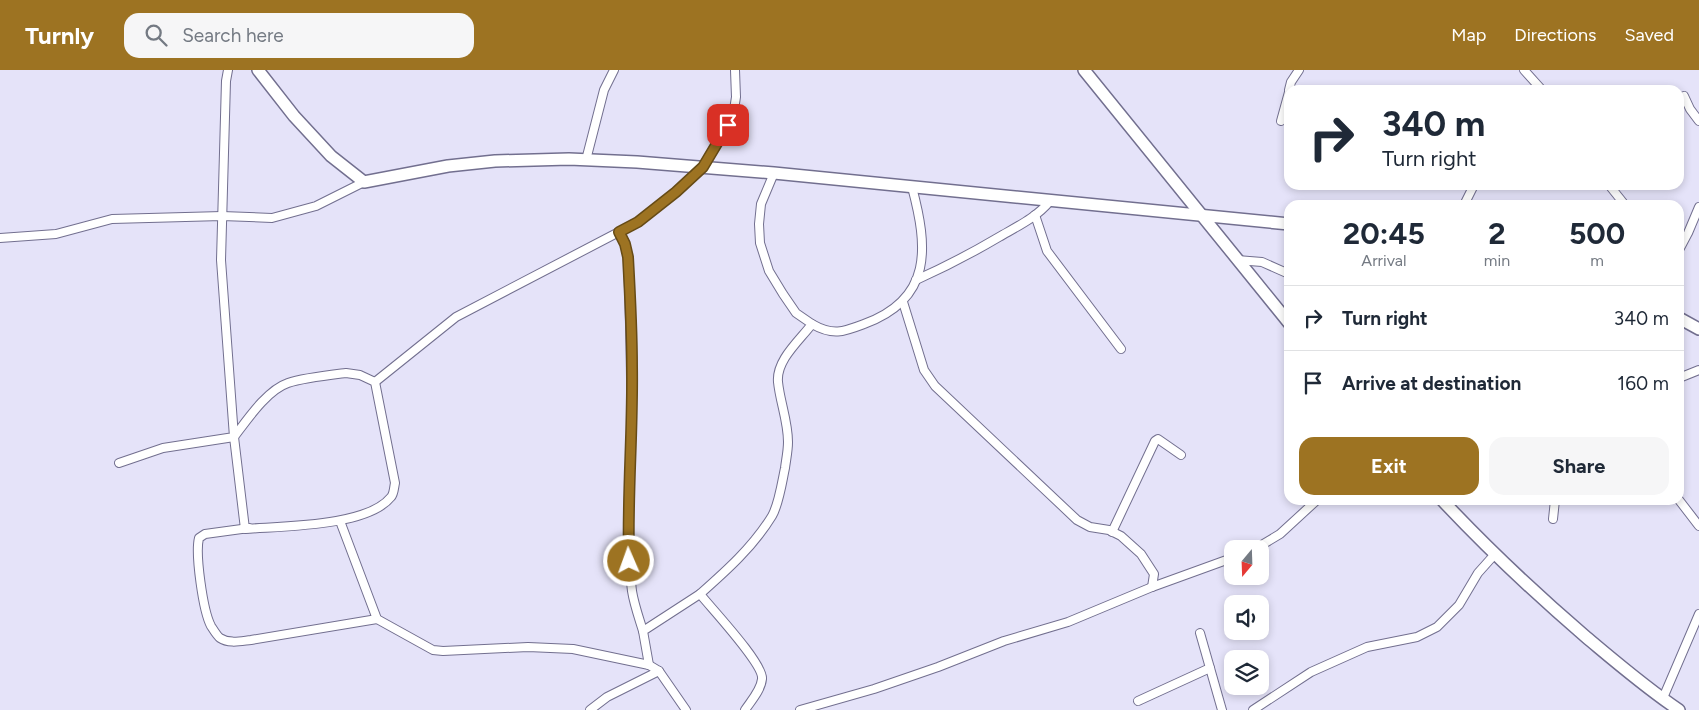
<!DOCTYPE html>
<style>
:root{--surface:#fff;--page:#f6f6f7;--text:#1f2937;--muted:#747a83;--line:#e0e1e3;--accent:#9d7322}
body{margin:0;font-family:Figtree,sans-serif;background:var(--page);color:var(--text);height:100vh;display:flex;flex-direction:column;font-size:19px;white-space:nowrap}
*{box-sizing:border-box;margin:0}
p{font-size:16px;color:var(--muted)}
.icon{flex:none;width:28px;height:28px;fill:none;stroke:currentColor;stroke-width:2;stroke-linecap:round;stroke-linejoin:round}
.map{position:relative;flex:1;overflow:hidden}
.side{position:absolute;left:1284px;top:130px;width:400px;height:305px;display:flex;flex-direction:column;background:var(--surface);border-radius:15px;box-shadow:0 2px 8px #0003}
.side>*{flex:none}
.guide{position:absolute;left:1284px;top:15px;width:400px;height:105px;border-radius:15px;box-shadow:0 2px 8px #0003;background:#fff;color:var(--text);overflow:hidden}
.needle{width:32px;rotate:199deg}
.controls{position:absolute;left:1224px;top:470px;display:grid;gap:10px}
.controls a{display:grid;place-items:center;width:45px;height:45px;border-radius:10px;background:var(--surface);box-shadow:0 2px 8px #0003;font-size:25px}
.pin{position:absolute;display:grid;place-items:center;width:42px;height:42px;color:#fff;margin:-21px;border-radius:10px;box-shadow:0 2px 8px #0006}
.me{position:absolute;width:55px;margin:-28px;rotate:358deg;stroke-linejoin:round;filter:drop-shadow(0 0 4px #0008)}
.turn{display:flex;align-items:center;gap:18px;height:105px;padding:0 15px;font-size:22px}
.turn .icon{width:65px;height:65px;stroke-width:2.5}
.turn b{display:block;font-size:35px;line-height:42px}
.eta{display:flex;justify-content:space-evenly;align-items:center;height:85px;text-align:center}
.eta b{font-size:30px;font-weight:700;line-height:35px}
.primary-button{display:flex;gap:10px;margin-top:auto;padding:10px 15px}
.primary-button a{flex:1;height:58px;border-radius:15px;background:var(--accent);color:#fff;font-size:20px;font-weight:700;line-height:58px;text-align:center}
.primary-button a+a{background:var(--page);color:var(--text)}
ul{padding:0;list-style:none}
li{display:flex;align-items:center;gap:15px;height:65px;padding:0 15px;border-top:1px solid var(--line)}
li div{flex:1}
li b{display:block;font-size:19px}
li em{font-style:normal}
header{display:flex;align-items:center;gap:30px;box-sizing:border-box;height:70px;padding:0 25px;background:var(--accent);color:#fff}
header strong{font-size:24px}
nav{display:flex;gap:28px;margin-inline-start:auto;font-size:18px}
.search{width:350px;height:45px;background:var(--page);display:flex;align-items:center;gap:12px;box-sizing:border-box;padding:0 18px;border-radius:15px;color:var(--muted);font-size:19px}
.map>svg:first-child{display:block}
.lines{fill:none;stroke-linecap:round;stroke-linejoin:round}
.street-casing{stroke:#726f8f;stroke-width:10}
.secondary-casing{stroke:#726f8f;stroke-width:14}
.street{stroke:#fff;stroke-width:8}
.secondary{stroke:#fff;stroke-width:11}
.route-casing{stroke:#664b16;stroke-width:12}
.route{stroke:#9d7322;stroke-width:9}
</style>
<header>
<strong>Turnly</strong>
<div class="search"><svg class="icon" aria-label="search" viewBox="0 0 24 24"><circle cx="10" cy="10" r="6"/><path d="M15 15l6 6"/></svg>Search here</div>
<nav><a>Map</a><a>Directions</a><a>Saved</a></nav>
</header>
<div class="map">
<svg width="1699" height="640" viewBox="0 0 1699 640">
<rect width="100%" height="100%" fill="#e5e3f9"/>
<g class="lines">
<defs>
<g id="street">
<path d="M1524,0l18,20"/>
<path d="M1289,20l2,-8 8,-12"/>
<path d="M1684,26l6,13 9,12"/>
<path d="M1281,51l8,-29"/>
<path d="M586,90l18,-70 10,-20"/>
<path d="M1609,115l16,20"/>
<path d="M1464,135l10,-20"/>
<path d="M1035,145l12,36 74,98"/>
<path d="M619,162l6,11 3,14c2,59 4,119 3,178 -1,52 -6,104 1,156 2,13 7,27 11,40"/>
<path d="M0,168l56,-4 56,-15 110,-3 50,2 44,-12 48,-24"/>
<path d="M1679,180l9,-17 11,-26"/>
<path d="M1237,190l25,2 27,12"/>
<path d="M916,210c29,-13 56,-27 83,-43 19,-11 38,-20 51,-36"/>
<path d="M903,232l21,68 11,16 142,134 13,7 19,3 12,6 20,18 13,20 -2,13"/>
<path d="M812,254c21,12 31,8 52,0 69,-25 64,-77 48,-137"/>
<path d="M346,303l14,2 15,7 20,101c-1,4 -1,11 -4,14 -24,30 -110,29 -146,32l-11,-92c13,-17 33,-47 54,-54 15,-5 42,-8 58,-10z"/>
<path d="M1679,308l20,-8"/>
<path d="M375,312l81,-65 182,-95 38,-30 27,-25 30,-51 3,-19 -1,-27"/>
<path d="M119,393l44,-15 71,-11 -13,-177 5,-179 2,-11"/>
<path d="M1679,430l20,26"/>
<path d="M1553,449l2,-19"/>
<path d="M340,451l37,98 56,31 10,1 85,-4 45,2 76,16 10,6 27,39"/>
<path d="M249,458l-44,6 -6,4c-4,16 4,73 12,88 2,3 6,10 9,12 9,6 21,3 31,2l126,-21"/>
<path d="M1112,462l43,-91 3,-2 23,16"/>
<path d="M1255,479l25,-15 37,-34"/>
<path d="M700,524c26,-23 53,-47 72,-78 7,-12 10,-34 13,-48 1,-8 3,-17 3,-26 0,-21 -8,-40 -10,-60 -2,-22 22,-42 34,-58l-16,-11 -13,-19 -14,-23 -9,-28 -1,-19 2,-20 13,-31"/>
<path d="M1200,563l22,77"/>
<path d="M649,595l-6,-34 57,-37c11,14 64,70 62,85 -1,11 -11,22 -17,31"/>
<path d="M1663,628l36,-84"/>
<path d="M1138,631l72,-33"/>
<path d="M590,640l17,-13 52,-26"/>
<path d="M800,640l74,-21 64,-22 66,-26 64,-19 84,-35 80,-29"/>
<path d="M1253,640l58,-38 56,-25 50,-10 20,-10 22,-22 19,-32 17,-19"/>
</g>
<g id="secondary">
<path d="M258,0l36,46 37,40 33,26 84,-16 47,-5 74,-2 68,3 137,11 515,51"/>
<path d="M1084,0l205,253"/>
<path d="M1679,248l20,11"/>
<path d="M1442,430c45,48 94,94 144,137 30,25 60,51 93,73"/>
</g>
</defs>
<use href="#street" class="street-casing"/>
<use href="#secondary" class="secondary-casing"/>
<use href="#street" class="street"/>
<use href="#secondary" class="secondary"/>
</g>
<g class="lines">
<defs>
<path id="route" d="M629,491c-2,-64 4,-129 3,-194 0,-37 -2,-74 -4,-110l-3,-13 -6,-12 19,-10 38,-30 27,-25 25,-42"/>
</defs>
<use href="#route" class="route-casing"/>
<use href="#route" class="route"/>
</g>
</svg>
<div class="controls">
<a><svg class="needle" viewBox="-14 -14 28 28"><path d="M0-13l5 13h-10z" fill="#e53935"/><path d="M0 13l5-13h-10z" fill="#747a83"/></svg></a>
<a><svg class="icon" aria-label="sound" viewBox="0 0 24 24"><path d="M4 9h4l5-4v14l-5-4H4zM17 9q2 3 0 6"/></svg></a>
<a><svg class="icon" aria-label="layers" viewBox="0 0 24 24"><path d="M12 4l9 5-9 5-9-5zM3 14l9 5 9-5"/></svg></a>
</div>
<div class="pin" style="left:728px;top:55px;background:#d93025"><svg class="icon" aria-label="arrive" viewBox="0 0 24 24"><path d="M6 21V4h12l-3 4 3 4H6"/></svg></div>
<svg class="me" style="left:629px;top:491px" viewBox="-20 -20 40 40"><circle r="17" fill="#9d7322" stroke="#fff" stroke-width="3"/><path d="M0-11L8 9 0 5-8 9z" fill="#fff"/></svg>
<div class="guide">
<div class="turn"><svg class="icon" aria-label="right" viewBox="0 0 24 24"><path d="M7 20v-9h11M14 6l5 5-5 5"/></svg><div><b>340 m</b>Turn right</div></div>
</div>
<section class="side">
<div class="eta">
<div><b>20:45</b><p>Arrival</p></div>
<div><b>2</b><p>min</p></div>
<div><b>500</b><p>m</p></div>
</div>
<ul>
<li><svg class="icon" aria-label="right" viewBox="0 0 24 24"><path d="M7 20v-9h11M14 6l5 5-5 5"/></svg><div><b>Turn right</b></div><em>340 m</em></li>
<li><svg class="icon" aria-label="arrive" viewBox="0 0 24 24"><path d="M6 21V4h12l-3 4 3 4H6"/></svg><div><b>Arrive at destination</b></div><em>160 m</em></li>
</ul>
<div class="primary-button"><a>Exit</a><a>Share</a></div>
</section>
</div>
